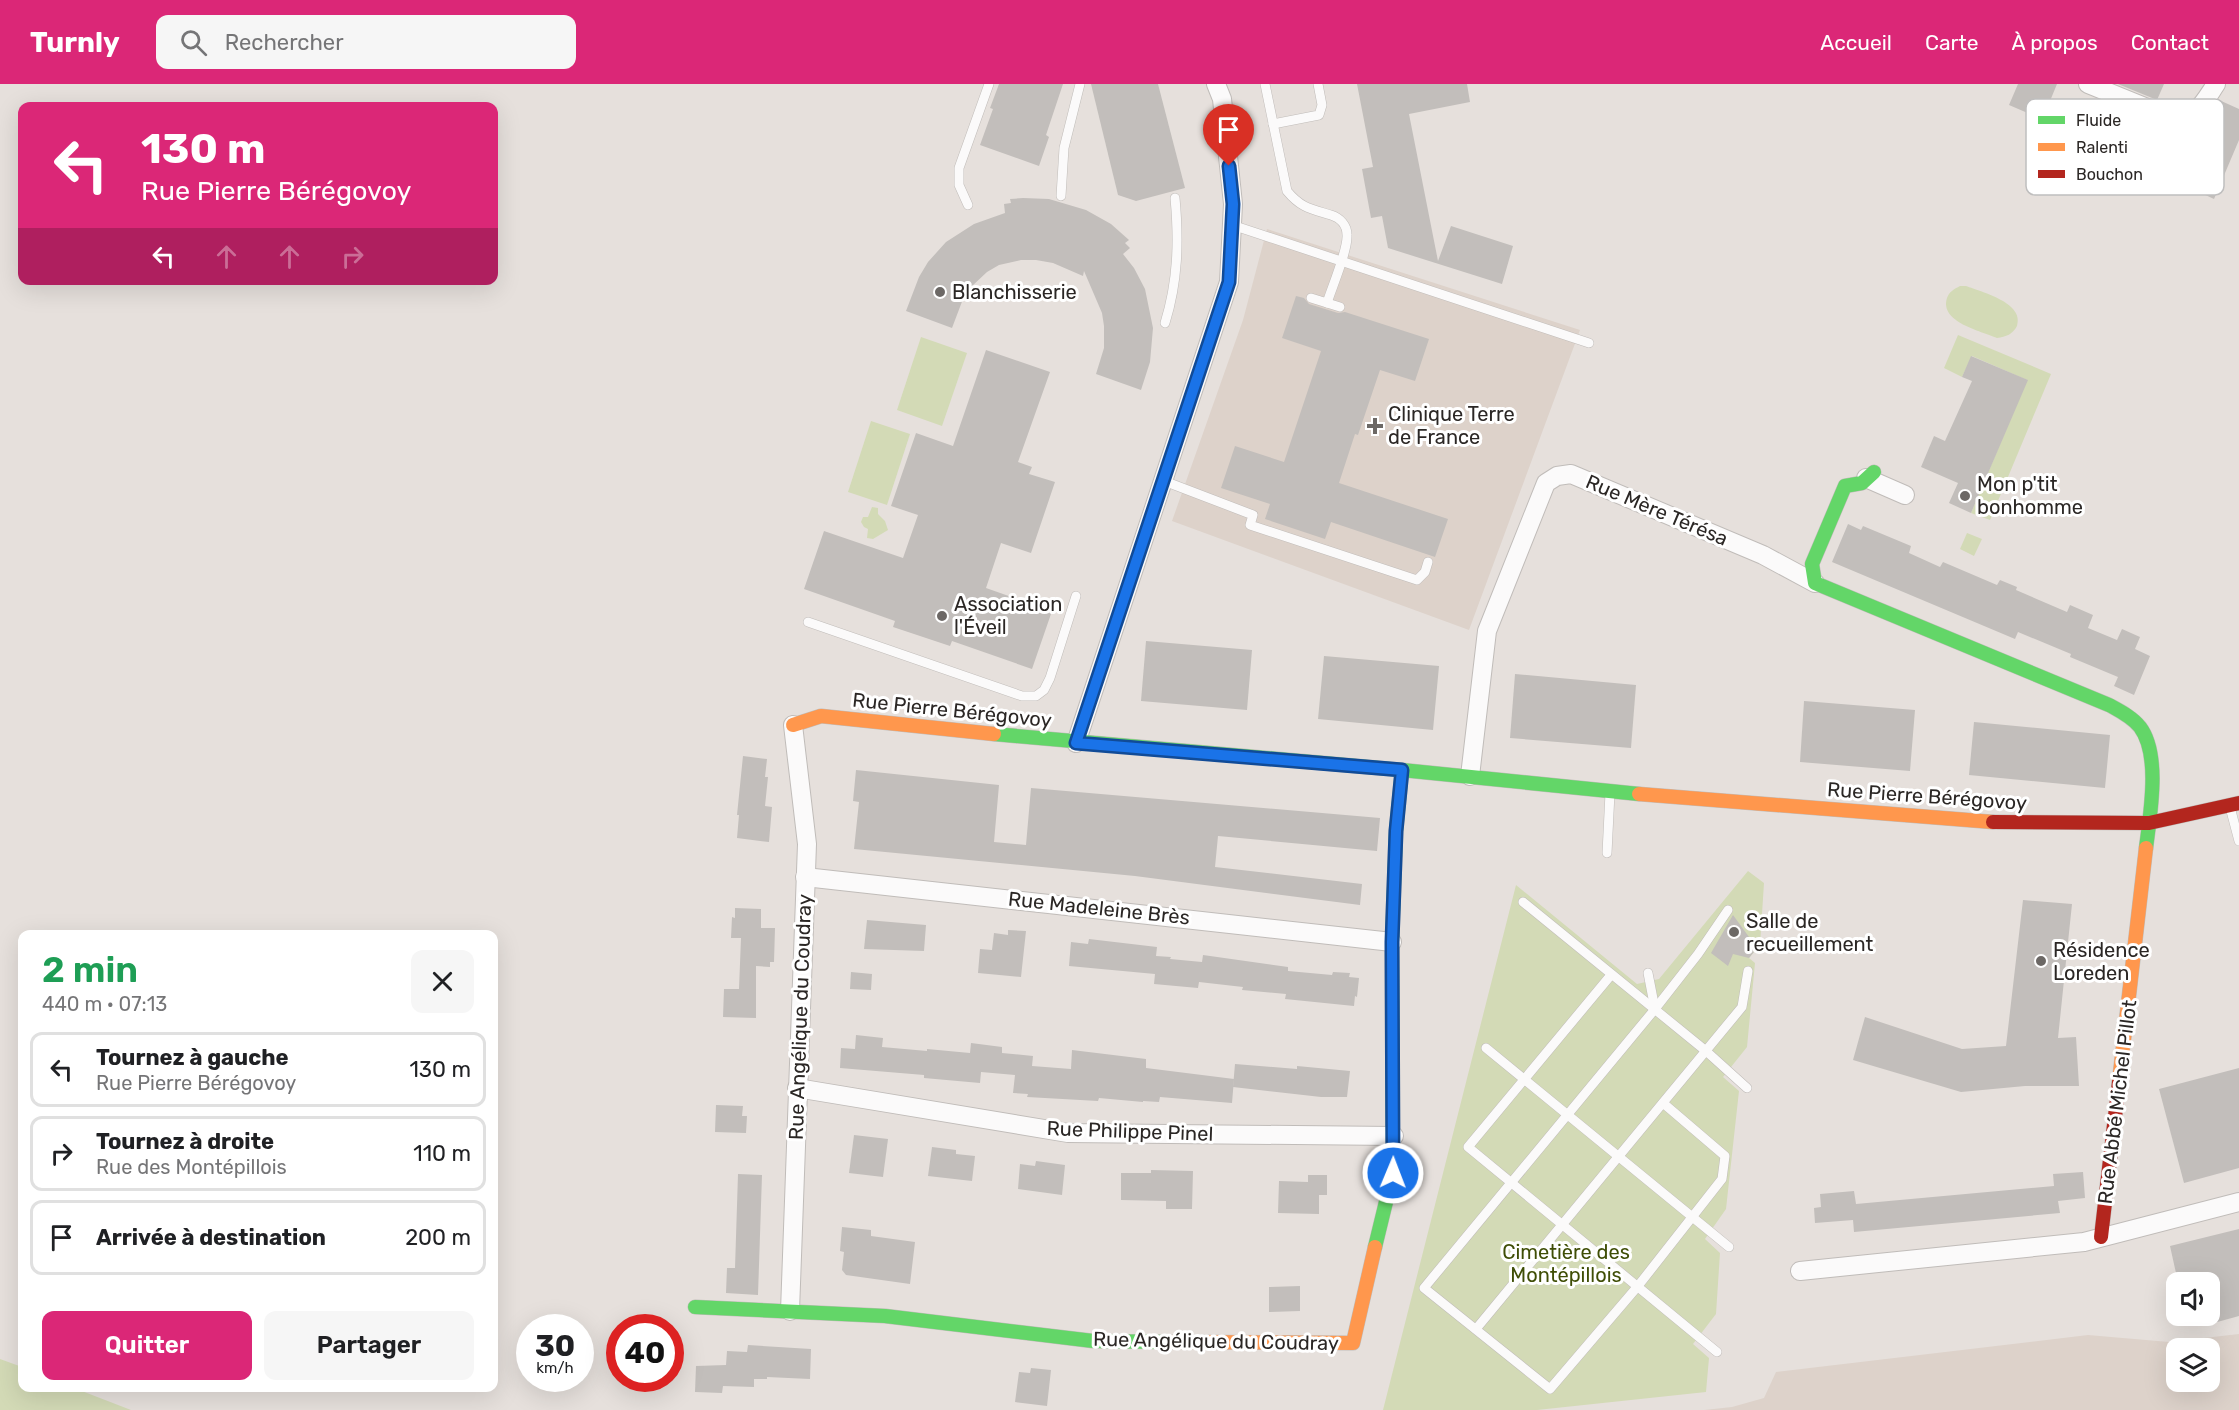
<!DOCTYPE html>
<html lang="fr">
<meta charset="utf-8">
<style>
:root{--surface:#fff;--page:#f6f6f6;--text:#202124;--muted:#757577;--line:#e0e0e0;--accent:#db2777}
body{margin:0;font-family:Rubik,sans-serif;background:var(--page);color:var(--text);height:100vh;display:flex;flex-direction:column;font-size:22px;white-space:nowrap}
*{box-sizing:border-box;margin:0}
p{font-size:20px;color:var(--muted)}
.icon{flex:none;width:33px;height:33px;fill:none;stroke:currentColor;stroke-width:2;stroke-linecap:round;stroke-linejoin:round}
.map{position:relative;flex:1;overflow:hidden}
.drawer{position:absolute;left:18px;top:846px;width:480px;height:462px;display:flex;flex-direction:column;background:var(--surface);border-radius:12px;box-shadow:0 6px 24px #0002}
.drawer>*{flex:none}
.guide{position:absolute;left:18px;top:18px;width:480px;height:183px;border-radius:12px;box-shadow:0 6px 24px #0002;background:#db2777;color:#fff;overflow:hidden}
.buttons{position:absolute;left:2166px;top:1188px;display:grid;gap:12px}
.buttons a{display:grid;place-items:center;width:54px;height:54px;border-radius:12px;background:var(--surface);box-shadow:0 6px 24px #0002;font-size:30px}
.speed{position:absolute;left:516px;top:1230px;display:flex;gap:12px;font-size:30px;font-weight:700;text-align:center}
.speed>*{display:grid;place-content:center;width:78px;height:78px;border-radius:50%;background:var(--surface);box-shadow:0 6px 24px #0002;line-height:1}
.speed small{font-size:15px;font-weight:400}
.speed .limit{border:9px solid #d22;background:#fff;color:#111}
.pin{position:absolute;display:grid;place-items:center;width:51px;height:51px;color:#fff;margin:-62px -26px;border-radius:50% 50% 50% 0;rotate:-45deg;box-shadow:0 0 6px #0007}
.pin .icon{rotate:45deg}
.me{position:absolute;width:66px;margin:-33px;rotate:1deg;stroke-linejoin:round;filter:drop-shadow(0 0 4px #0008)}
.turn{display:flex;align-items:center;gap:21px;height:126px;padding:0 24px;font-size:27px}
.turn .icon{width:78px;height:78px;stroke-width:2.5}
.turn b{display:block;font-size:42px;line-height:51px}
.lanes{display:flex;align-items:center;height:57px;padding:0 24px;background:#0003;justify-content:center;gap:30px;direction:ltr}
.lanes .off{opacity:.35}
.round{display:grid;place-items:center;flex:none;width:63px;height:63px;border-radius:12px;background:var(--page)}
.head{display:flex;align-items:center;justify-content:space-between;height:102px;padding:0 24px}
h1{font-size:36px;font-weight:600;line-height:45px;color:#1e9e55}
.primary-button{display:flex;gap:12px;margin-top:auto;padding:12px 24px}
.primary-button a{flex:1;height:69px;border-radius:12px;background:var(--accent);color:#fff;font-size:24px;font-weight:600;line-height:69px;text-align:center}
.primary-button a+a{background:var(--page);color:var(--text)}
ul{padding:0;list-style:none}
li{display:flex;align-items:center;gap:18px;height:75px;margin:0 12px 9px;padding:0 12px;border:3px solid var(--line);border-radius:12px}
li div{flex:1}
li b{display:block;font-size:22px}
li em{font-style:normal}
header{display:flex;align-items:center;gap:36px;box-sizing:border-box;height:84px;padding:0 30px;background:var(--accent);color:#fff}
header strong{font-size:28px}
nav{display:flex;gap:33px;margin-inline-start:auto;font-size:21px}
.search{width:420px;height:54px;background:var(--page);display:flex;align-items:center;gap:15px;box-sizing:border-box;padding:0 21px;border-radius:12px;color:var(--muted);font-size:22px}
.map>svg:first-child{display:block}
.built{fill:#ddd2ca;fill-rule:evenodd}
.green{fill:#d3dab6}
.building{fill:#c2bebb}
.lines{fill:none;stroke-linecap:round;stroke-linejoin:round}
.lane-casing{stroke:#c0bcb9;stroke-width:10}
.street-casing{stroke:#c0bcb9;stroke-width:20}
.fast-casing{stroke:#c0bcb9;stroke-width:15}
.slow-casing{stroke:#c0bcb9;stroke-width:15}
.jam-casing{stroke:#c0bcb9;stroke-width:15}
.lane{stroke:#fbfafa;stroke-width:9}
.street{stroke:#fbfafa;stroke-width:18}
.fast{stroke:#63d668;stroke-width:14}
.slow{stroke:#ff974d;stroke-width:14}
.jam{stroke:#b3261e;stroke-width:14}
.route-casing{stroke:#114b97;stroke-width:15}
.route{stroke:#1a73e8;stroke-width:10}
.poi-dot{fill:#6c6865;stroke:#fff;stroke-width:2}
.labels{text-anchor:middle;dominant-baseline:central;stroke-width:6;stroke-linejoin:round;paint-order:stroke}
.poi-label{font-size:20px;fill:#2b2725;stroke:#fff;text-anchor:start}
.street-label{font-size:20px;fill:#2b2725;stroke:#fff}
.park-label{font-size:20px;fill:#3f4e06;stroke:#fff}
.key{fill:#fff;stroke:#bfbebe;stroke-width:1.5}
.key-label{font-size:16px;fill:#2b2725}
</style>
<header>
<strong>Turnly</strong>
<div class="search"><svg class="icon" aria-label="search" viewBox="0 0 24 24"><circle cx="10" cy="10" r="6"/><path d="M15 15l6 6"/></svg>Rechercher</div>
<nav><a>Accueil</a><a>Carte</a><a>À propos</a><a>Contact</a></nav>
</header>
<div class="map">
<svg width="2239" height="1326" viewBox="0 0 2239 1326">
<rect width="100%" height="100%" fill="#e6e0dc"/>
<g class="built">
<path d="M1267,145l313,101 -111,300 -297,-109 71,-201z"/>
<path d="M2239,1250v76h-535l28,-3 32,-9 12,-26 312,-37 81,7zM2176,1264h34v34h-34z"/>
</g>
<g class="green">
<path d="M1960,202h6c16,6 59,17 51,40 -4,8 -11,11 -20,12 -16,-7 -58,-16 -50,-40 2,-6 7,-9 13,-12z"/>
<path d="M1958,251l93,39 -61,146 -19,-7 56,-133 -55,-24 -10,21 -18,-9z"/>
<path d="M921,253l46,16 -25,73 -45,-16z"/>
<path d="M871,337l39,13 -23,71 -39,-13z"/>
<path d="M872,423l6,1v6l7,7 3,9 -15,9 -6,-1 1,-9 -4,-2 -3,-5 2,-5h5z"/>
<path d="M1967,449l15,6 -8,17 -14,-7z"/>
<path d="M1748,787l16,12 -4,62 -11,13 6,5 -8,84 -24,30 16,14 -13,118 -21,30 15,14 -4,61 -23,30 16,14 -3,34 -169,18h-154l133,-525 121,99 22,-5z"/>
<path d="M0,1275l22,8v21h52l57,22h-131z"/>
</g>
<g class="building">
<path d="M999,0h64l-17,51 3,2 -10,29 -59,-21 13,-36 -3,-1z"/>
<path d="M1091,0h67l27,104 -49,13 -18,-6z"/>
<path d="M1357,0h110l3,18 -61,12 29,147 13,-35 62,20 -11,38 -114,-36 -6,-32 -11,2 -9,-49 11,-2z"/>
<path d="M2018,0h39l-7,17 4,2 -8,18 -37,-16z"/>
<path d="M2118,0h46l-7,16z"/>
<path d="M2219,16l20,9v31l-25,59 -15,-7 6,-14 -17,-7z"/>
<path d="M1023,114l26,1 37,11 25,14 18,16 -4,3 5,5 -7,6 11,14 11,21 8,39 -3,34 -9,28 -45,-16 8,-26v-22l-2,-13 -18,-42 -1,5 -30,-13 -17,-3h-15l-22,5 -12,7 -16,15 -8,12 -11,29 -46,-17 13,-34 9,-15 18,-20 28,-18 31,-11 -1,-9 7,-1 -1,-4z"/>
<path d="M1296,212l8,2 5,6 29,9 7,-1 84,27 -14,42 -35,-11 -22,65 -3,-1 -16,49 109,36 -13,38 -104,-35 -6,17 -60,-20 5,-15 -49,-16 14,-42 49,16 37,-111 -39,-13z"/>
<path d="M986,266l64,22 -32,90 14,5 -3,7 26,8 -24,71 -30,-10 -15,45 66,23 -20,58 -80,-28 -2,5 -57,-19 2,-6 -91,-32 20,-58 79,27 15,-43 -27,-9 25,-73 37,13z"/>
<path d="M1971,272l57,24 -57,133 -22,-10 9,-20 -37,-16 13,-31 11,5 27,-60 -10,-4z"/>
<path d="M1848,440l13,6 2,-4 48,20 -2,7 31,14 3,-5 54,23 3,-5 17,7 -1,3 51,22 3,-7 23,10 -5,13 29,12 5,-11 18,8 -5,12 15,7 -16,39 -20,-9 4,-9 -48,-20 1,-3 -53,-22 -3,7 -183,-77z"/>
<path d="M1146,557l106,9 -5,60 -106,-9z"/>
<path d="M1324,572l115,10 -6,64 -115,-11z"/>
<path d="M1515,590l121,11 -5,63 -121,-10z"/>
<path d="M1804,617l111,9 -5,61 -110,-9z"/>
<path d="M1974,638l136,13 -5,53 -136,-13z"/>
<path d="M743,672l24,3 -2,18h3l-3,29 7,1 -3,35 -32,-4 2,-23h-2z"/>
<path d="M856,686l143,15 -5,57 32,3 5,-57 349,30 -3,33 -159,-15 -3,31 147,17 -2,21 -225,-29 -281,-27 5,-47 -6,-1z"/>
<path d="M2023,816l49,4 -14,134 18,-1 3,49h-54l-64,6 -108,-32 12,-43 97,32 44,-3z"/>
<path d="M735,824l26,1v19h14l-1,34h-4v5l-14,-1v52l-33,-1 1,-28h15l2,-51h-10l1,-21 3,1z"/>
<path d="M1733,831l24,33 -8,10 -16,-4 -5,12 -17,-13z"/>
<path d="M867,836l59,5 -2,26 -60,-2z"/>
<path d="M1008,846l18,1 -5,46 -43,-4 2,-24 12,1 2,-17 14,2z"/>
<path d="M1089,855l68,8 -1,9 15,1 -1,2 32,3 1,-7 85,12v4l44,4 1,-3 17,1 -1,4 10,1 -2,19 -2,-1 -1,10 -69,-7 1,-5 -44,-4 1,-3 -44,-5 -1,6 -44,-4 1,-10 -86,-8 2,-24 17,2z"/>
<path d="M851,888l21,2 -1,16 -21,-1z"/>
<path d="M856,951l27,3 -1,9 45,4v-2l43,4 1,-10 31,4v6l31,3 -1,10 39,3 1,-19 74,9v9l88,11 -2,24 -72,-6 -1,5 -16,-1v1l-44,-4 -1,3 -71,-4 1,-3 -15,-1 2,-18 -34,-3 -1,11 -56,-5v-3l-84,-7 1,-20 14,1z"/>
<path d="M1235,980l62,5v-3l53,5 -3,26h-26l-88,-10z"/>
<path d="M2239,984v100l-55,15 -25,-94z"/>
<path d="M716,1021l27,1 -1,10h5l-1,17 -31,-1z"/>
<path d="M854,1051l34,4 -5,38 -34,-4z"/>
<path d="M932,1063l24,3v4l19,2 -3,25 -44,-5z"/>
<path d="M1036,1077l29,4 -3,30 -44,-6 2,-25 15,2z"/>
<path d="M1151,1086l42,1 -1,38h-26v-8l-45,-1v-27h30z"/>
<path d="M2083,1088l2,26 -27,3 2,12 -206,19 -1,-12 -38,3 -1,-15 7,-1 -1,-13 34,-3 2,13 198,-18 -1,-12z"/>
<path d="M738,1090l24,1 -4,120 -32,-2 1,-25h8z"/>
<path d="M1308,1091h19v20h-8v19l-41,-1 1,-32 29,1z"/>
<path d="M842,1143l29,3v6l44,6 -5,42 -64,-9 -4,-5 2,-18 -4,-1z"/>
<path d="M2239,1145v87l-29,8v-42h-32l-8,-36z"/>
<path d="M1300,1202v25l-31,1v-25z"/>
<path d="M748,1261l63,4 -1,30 -43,-2v2h-13v8l-31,-1 -1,7 -27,-1 1,-26 30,-1 1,-14 20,1z"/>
<path d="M1031,1284l20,2 -4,36 -32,-4 4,-30 11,1z"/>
</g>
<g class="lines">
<defs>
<g id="lane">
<path d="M1265,0l22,107c14,17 24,18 44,24 9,3 16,10 16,20 1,15 -15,52 -20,68"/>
<path d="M1273,40l46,-9 3,-10 -4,-21"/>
<path d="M1061,112l3,-48 16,-64"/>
<path d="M968,121l-9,-20v-17l30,-84"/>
<path d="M1232,141l357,118"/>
<path d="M1311,214l29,9"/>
<path d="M1165,239c13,-42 14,-82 10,-125"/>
<path d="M1164,397l89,34 -3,10 167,55 8,-8 3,-10"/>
<path d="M808,538l214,74h14l8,-6 6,-12 26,-82"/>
<path d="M2230,723l9,34"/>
<path d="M1607,769l3,-60"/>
<path d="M1523,818l183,149 41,37"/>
<path d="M1648,889l7,36"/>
<path d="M1611,891l-143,172 249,205"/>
<path d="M1486,964l243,199"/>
<path d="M1663,1019l62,53 -3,23 -84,107 -88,103 -126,-101 231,-279 43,-55 30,-44"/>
<path d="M1476,1245l266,-322 6,-36"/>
</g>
<g id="street">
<path d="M2088,0l79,32c28,6 35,-11 49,-32"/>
<path d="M1866,394l39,17"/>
<path d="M1076,659l153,-461 4,-78 -11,-105 -6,-15"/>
<path d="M1470,692l17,-145 59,-148 11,-7 14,-2 192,81 52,28"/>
<path d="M805,793l587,65"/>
<path d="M797,1004l271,45 326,3"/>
<path d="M1800,1187l284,-29 155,-40"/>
<path d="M790,1227l17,-467 -14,-119"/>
</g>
<g id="fast">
<path d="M1874,388l-12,11 -17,3 -33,78 3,19 294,122c11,6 23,12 31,22 21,28 10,88 6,121"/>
<path d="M994,650l408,36 237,24"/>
<path d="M1375,1163l18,-74 -1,-231 4,-111 6,-61"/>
<path d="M695,1223l190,9 208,25 75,1"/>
</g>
<g id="slow">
<path d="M793,641l28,-9 173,18"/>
<path d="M1639,710l354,28"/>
<path d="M2119,998l27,-234"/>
<path d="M1168,1258l185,1 22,-96"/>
</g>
<g id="jam">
<path d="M1993,738l156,1 90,-20"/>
<path d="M2101,1153l18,-155"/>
</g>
</defs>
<use href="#lane" class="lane-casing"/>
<use href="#street" class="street-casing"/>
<use href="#fast" class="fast-casing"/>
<use href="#slow" class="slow-casing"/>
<use href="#jam" class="jam-casing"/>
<use href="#lane" class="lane"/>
<use href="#street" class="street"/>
<use href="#fast" class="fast"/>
<use href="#slow" class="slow"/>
<use href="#jam" class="jam"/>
</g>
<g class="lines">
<defs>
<path id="route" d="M1229,82l4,38 -4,78 -153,461 326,27 -6,61 -4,111 1,231"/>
</defs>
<use href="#route" class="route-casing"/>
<use href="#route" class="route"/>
</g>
<g class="poi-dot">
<circle cx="940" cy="208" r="6"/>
<path d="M1372 333h6v6h6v6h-6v6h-6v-6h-6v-6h6z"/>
<circle cx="1965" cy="412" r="6"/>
<circle cx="942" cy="532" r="6"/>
<circle cx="1734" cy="848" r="6"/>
<circle cx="2041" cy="877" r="6"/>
</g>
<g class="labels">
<g class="poi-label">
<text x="952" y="208">Blanchisserie</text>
<text x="1388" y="330">Clinique Terre<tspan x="1388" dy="23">de France</tspan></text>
<text x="1977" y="400">Mon p'tit<tspan x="1977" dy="23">bonhomme</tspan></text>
<text x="954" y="520">Association<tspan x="954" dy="23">l'Éveil</tspan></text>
<text x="1746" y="837">Salle de<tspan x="1746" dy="23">recueillement</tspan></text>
<text x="2053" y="866">Résidence<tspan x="2053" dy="23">Loreden</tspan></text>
</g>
<g class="street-label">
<text transform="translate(1657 426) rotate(23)">Rue Mère Térésa</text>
<text transform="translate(952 626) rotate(6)">Rue Pierre Bérégovoy</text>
<text transform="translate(1927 712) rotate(4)">Rue Pierre Bérégovoy</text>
<text transform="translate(1099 824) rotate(6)">Rue Madeleine Brès</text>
<text transform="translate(800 933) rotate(-88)">Rue Angélique du Coudray</text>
<text transform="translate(2117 1018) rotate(-83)">Rue Abbé Michel Pillot</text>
<text transform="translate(1130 1047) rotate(2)">Rue Philippe Pinel</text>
<text transform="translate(1216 1257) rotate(1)">Rue Angélique du Coudray</text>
</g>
<g class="park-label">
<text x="1566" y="1168">Cimetière des<tspan x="1566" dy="23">Montépillois</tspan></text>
</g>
</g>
<rect x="2026" y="15" width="198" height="96" rx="9" class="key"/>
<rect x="2038" y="32" width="27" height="8" fill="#63d668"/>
<rect x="2038" y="59" width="27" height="8" fill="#ff974d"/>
<rect x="2038" y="86" width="27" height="8" fill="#b3261e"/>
<g class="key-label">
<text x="2076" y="42">Fluide</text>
<text x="2076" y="69">Ralenti</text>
<text x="2076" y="96">Bouchon</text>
</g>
</svg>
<div class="buttons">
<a><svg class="icon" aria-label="sound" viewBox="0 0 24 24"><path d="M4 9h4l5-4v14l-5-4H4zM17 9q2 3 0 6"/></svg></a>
<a><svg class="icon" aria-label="layers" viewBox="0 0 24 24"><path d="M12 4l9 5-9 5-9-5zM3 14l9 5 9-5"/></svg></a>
</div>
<div class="speed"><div>30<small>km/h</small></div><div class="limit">40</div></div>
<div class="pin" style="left:1229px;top:82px;background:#d93025"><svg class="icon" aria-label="arrive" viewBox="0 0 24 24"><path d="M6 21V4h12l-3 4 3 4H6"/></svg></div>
<svg class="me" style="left:1393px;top:1089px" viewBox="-20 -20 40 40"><circle r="17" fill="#1a73e8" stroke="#fff" stroke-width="3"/><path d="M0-11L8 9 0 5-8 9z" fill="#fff"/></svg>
<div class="guide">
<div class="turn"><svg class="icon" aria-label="left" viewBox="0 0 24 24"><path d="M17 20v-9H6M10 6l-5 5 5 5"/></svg><div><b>130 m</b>Rue Pierre Bérégovoy</div></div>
<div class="lanes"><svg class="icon" aria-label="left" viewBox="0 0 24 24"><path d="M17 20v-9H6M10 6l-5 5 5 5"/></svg><svg class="icon off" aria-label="ahead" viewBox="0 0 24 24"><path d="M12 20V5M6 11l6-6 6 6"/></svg><svg class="icon off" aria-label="ahead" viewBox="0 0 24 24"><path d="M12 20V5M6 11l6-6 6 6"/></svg><svg class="icon off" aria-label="right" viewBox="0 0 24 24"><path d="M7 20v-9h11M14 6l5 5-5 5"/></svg></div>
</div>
<section class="drawer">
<div class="head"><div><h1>2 min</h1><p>440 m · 07:13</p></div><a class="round"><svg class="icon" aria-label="close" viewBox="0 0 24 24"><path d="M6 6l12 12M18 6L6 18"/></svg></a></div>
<ul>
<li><svg class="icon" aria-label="left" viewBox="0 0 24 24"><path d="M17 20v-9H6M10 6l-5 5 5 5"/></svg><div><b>Tournez à gauche</b><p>Rue Pierre Bérégovoy</p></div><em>130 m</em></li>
<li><svg class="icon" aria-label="right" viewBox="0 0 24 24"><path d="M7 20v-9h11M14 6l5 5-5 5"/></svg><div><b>Tournez à droite</b><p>Rue des Montépillois</p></div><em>110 m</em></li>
<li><svg class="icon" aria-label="arrive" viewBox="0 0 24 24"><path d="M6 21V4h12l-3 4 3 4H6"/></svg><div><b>Arrivée à destination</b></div><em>200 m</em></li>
</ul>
<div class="primary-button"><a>Quitter</a><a>Partager</a></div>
</section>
</div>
